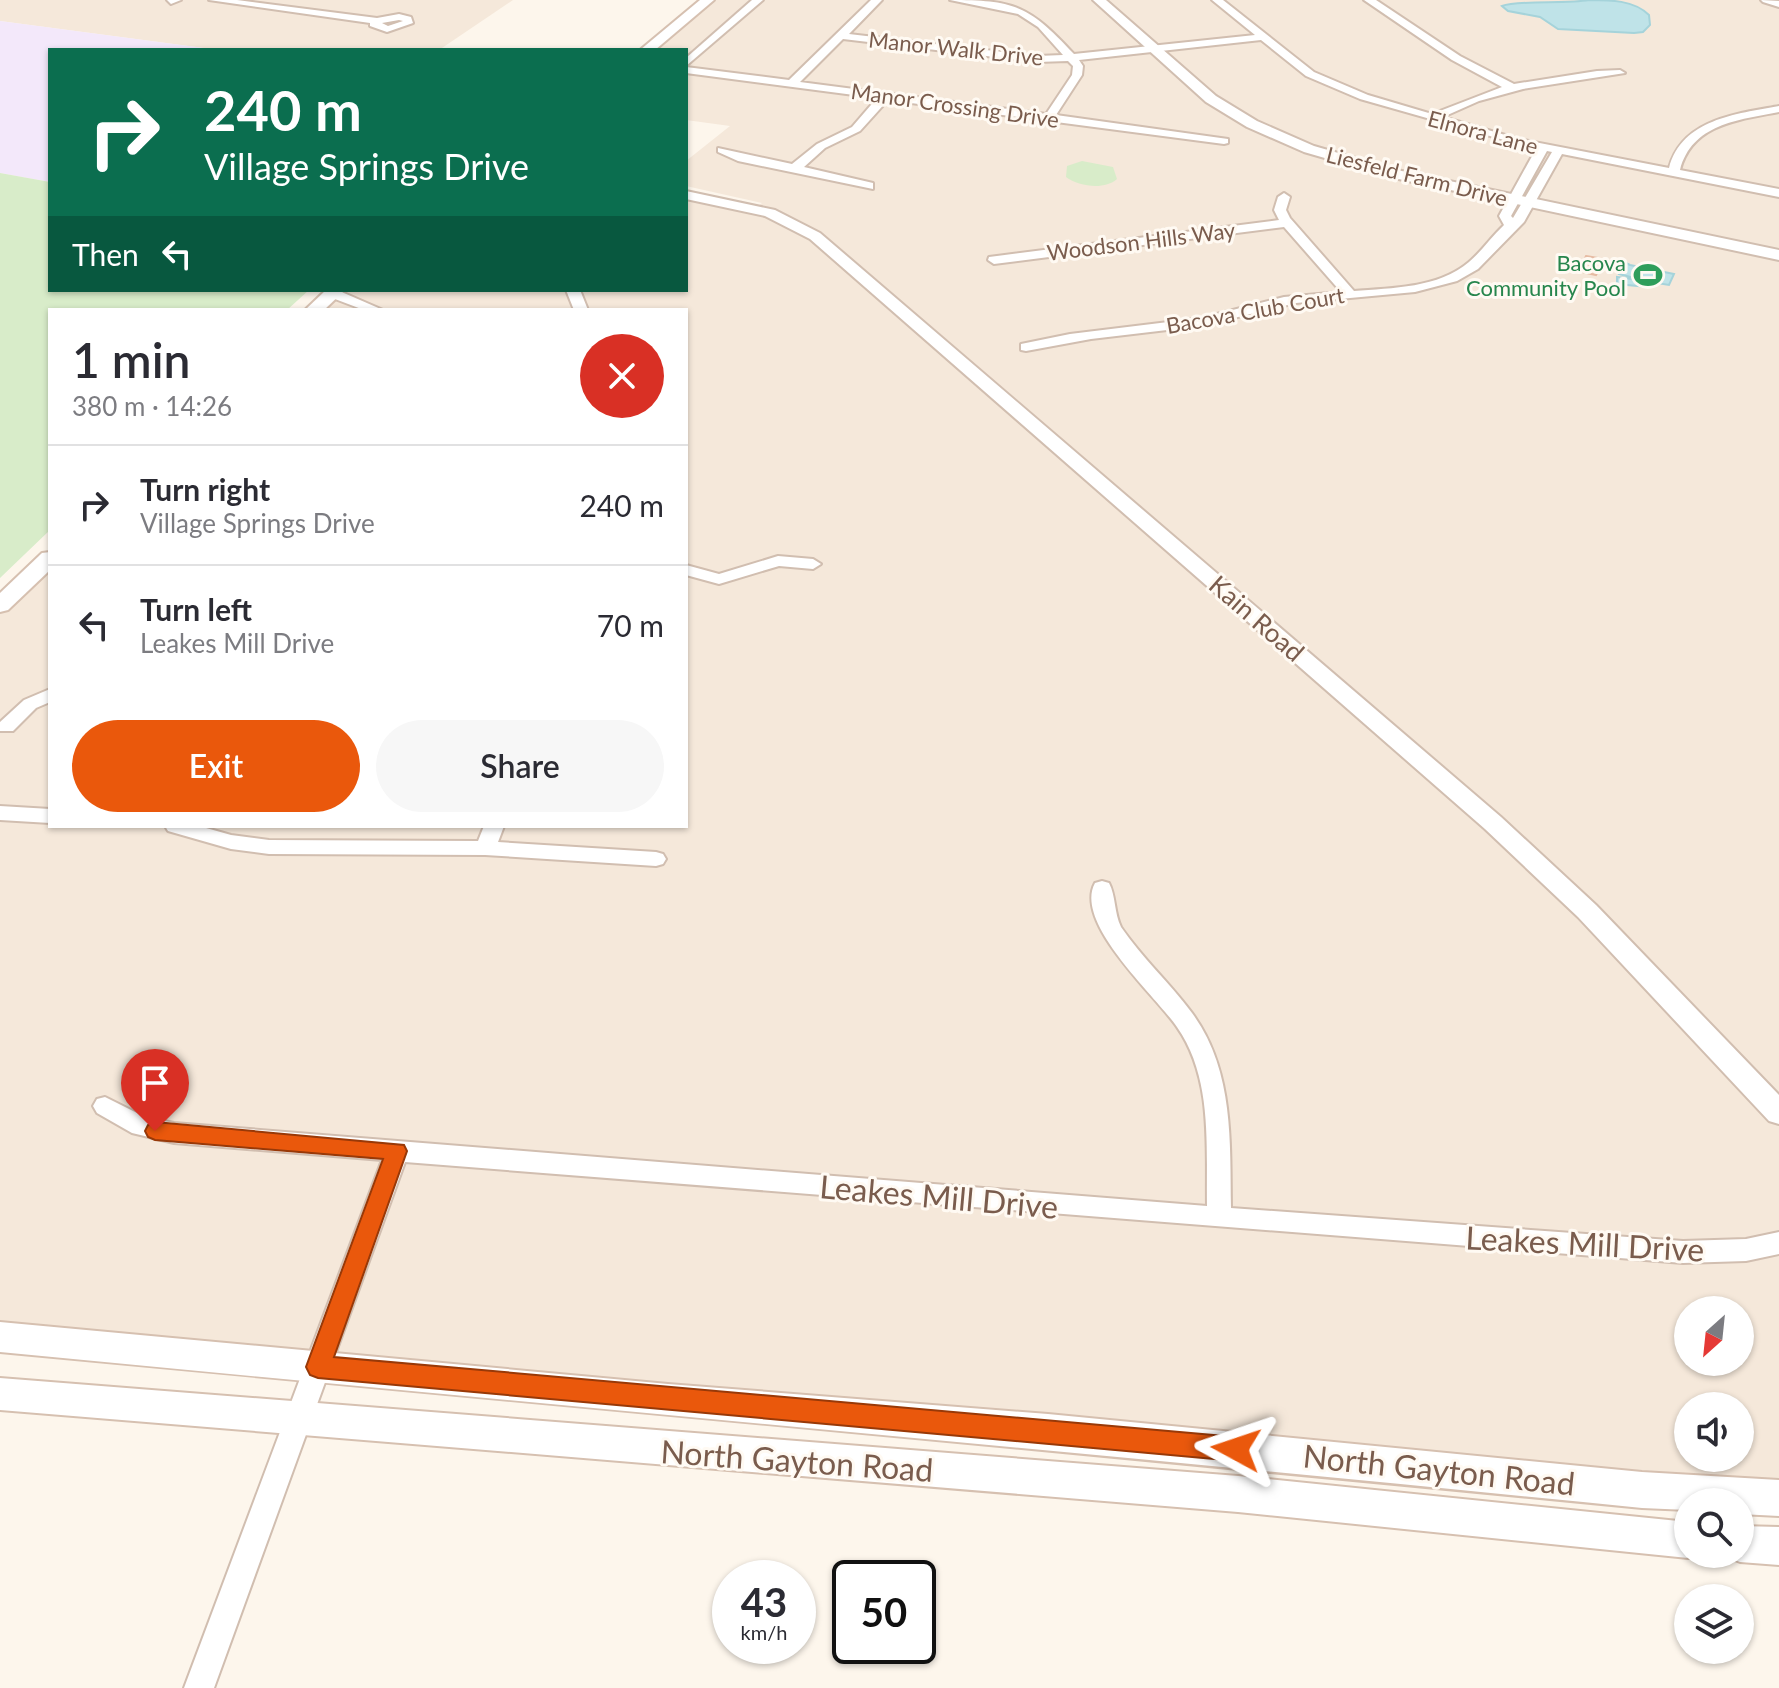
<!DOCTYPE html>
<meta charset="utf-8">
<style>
:root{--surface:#fff;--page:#f7f7f7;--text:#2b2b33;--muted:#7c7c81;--line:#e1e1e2;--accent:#ea580c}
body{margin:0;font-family:Lato,sans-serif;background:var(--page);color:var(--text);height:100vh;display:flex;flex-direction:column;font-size:30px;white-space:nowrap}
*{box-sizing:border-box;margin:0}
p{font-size:26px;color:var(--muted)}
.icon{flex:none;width:44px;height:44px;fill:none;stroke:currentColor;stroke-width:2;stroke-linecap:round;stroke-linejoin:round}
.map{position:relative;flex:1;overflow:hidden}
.side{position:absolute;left:48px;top:308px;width:640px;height:520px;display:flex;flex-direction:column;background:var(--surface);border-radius:0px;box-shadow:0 2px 6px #0004}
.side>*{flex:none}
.banner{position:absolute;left:48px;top:48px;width:640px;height:244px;border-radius:0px;box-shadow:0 2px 6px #0004;background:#0b6e4f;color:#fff;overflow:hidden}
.needle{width:52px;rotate:207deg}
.controls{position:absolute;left:1674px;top:1296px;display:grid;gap:16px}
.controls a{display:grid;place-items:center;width:80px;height:80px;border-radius:50%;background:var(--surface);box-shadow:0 2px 6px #0004;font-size:40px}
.speed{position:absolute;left:712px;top:1560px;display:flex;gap:16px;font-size:40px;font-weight:700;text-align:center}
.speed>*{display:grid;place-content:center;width:104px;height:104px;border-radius:50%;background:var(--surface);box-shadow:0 2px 6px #0004;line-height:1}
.speed small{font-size:20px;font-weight:400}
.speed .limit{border:4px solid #111;border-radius:12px;background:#fff;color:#111}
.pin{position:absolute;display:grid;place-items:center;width:68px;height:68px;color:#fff;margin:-82px -34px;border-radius:50% 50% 50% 0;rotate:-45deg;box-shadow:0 0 8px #0007}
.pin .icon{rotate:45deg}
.me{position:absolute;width:88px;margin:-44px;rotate:275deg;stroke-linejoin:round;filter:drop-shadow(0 0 6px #0008)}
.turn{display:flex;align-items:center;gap:28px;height:168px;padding:0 24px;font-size:36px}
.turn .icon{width:104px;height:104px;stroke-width:2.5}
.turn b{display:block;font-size:56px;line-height:68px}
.then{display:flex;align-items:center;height:76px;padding:0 24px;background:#0003;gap:16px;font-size:30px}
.round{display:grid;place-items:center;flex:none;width:84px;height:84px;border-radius:42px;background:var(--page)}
.overview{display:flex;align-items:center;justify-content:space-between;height:136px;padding:0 24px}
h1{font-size:48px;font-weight:600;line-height:60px}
.cta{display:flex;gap:16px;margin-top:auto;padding:16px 24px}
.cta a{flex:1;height:92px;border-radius:48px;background:var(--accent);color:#fff;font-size:32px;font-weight:600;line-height:92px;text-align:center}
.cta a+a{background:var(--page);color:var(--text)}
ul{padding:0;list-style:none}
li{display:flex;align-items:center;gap:24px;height:120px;padding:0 24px;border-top:2px solid var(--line)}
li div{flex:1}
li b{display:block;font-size:30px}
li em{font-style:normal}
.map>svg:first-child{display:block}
.residential{fill:#f5e8da;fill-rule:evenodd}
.education{fill:#f3e8fa}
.green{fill:#d8ecc9}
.water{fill:#bfe3e8;stroke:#a5d3da;stroke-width:2}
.building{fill:#f3d5c3;stroke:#e6bba3;stroke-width:2}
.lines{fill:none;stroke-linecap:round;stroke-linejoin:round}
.minor-casing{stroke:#d1beb0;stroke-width:4}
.tertiary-casing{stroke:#d1beb0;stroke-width:4}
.secondary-casing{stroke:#d6c0b0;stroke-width:4}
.minor{fill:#fff;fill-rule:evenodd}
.tertiary{fill:#fff;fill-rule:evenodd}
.secondary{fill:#fff;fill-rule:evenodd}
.route{fill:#ea580c;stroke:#983908;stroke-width:2}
.labels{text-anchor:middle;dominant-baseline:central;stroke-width:6;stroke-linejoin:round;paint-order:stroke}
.far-street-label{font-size:22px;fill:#7a5c4d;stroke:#fffaf3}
.far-leisure-label{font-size:22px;fill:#27864d;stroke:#fffaf3;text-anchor:end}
.street-label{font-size:26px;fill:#7a5c4d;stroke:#fffaf3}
.near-street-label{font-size:32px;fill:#7a5c4d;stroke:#fffaf3}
</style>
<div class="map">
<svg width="1779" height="1688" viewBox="0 0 1779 1688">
<rect width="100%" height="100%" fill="#fdf6ec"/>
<g class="residential">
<path d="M0,0h513l-74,50h-220l-219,-29z"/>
<path d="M708,0h1052l19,5v1501l-1779,-157v-748l50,-49v274h636v-516h-380l21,-20h359v-91l65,13 11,-9 -76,-17v-25l44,-35 -44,-6v-70h-39zM1688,1310h52v52h-52zM1688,1406h52v52h-52z"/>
</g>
<path class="education" d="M0,21l219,29h-169v132l-50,-9z"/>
<g class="green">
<path d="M1082,161l31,6 4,12c-12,11 -38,8 -51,-2l1,-11z"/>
<path d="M0,173l50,9v108h259l-22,20h-237v220l-50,48z"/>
</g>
<g class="water">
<path d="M1589,0c21,0 45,0 60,15l1,10 -7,7 -9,1 -76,-4 -18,-12 -32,-6 -6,-5c16,-6 64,-2 87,-6z"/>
<path d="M1624,262l6,3 44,9 -5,11 -12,-2 -9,4 -31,-3v-7l29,4 -27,-7z"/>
</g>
<path class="building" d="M1586,256l18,3 -8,16 -18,-4z"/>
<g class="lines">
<defs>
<g id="minor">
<path d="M167,0h14l-10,4z"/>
<path d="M209,0h28l140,18 22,-4 12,3 2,6 -26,9 -17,-6v-3zM399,20l4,1 -15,5 -6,-3z"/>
<path d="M752,0h11l-77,66v-8z"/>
<path d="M871,0h11l-33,34 188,22 26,-1 -25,-28 -20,-13 -68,-14c66,0 79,6 124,54l181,-19 -43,-35h11l91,72 54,23 64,19 70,-27 -50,-27 -88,-60h12l84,56 54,28 83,-13 23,-1 5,3 -102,16 -44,12 -36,16 76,22 150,29c13,-49 67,-54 110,-62v6c-41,8 -87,12 -99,58l99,19v8l-217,-43 -38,68 -46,47 -21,12 -42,11 -119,11 -95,23 -110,13 -65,12 -5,-1v-6l49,-10 131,-16 83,-21 57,-5 -57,-65 -290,37 -6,-4 1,-3 290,-37 -5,-10 4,-13 6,-4 6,4 -4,13 4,8 64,73c38,-3 85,-3 115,-29 13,-11 22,-25 35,-37l-5,-9 37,-67 -176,-50 -54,-23 -45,-36 -182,20 4,6 -1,9 -26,40 172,24v4l-4,1 -336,-44 -28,31 -35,17 -21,19 69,16v6l-135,-28 -20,-9v-4l74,16 25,-20 35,-17 25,-29 -191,-25v-6l103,13zM843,39l194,23 31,-1 5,5 -1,9 -26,39 -246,-32zM1547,151l5,1 -39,66 -2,-2z"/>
<path d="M1761,0l18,1v6l-16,-5z"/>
<path d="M328,290h9l46,20h-19l-37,-14z"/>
<path d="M566,290h14l8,20h-14z"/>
<path d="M778,556l35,3 8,5 -8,5 -34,-3 -60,18 -33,-9v-10l33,9z"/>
<path d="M50,689v13l-14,6 -23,23h-13v-9l24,-22z"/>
<path d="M0,806l50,3v14l-50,-3z"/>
<path d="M165,826h34l32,9 38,5 209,1 6,-15h20l-6,16 158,10 7,2 3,5 -3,5 -7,2 -171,-11 -216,-1 -38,-5 -63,-18z"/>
<path d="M1102,881l7,2c7,13 5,30 12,44 21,31 49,56 71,86 42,57 38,128 39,195l452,33 63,-2 33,-7v22l-33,7 -63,2 -1278,-101 -191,526h-30l198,-528 -208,-17 -42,-10 -35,-20 -4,-7 4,-7 8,-2 40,20 29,6 1033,83c-1,-59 6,-128 -30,-179 -21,-31 -104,-104 -82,-144z"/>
</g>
<g id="tertiary">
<path d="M1093,0h13l110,96 41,25 57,25 83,24 382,80v10l-385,-82 -90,-26 -57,-25 -41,-25z"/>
<path d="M686,191l89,19 45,23 681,584 95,88 183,190v29l-10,-3 -191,-204 -93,-88 -675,-590 -45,-23 -79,-17z"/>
</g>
<g id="secondary">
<path d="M700,0h14l-59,50h-15z"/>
<path d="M326,290h19l-21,20h-19z"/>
<path d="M50,552v18l-42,40 -8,2v-19l42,-40z"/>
<path d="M0,1322l668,62 380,30 594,58 137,8v36l-39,-2v-12h-52v8l-46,-2c-547,-55 -1095,-103 -1642,-156z"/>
<path d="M0,1378l1238,98 450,46v32h11l-11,4 -450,-46 -1238,-102z"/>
<path d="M1740,1526l39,1v38l-39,-3 -13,-5 -1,-3h14z"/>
</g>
</defs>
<use href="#minor" class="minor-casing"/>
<use href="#tertiary" class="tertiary-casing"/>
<use href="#secondary" class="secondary-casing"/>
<use href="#minor" class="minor"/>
<use href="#tertiary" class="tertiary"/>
<use href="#secondary" class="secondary"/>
</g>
<path class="route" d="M155,1122l249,23 3,6 -73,206 902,80 9,3 3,9 -3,8 -9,4 -918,-83 -8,-3 -4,-8 77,-208 -228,-19 -7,-3 -3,-6 3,-6z"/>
<defs>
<symbol id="stadium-bare" viewBox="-9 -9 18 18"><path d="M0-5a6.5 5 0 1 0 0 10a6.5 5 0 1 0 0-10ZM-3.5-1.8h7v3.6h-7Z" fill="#2e9e5b" stroke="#fffaf3" stroke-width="2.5" paint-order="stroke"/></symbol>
</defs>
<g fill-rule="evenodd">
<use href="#stadium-bare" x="1628" y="255" width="40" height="40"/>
</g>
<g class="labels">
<g class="far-street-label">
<text transform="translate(956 48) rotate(6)">Manor Walk Drive</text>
<text transform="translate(955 105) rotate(8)">Manor Crossing Drive</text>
<text transform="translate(1483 132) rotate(15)">Elnora Lane</text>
<text transform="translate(1417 176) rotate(14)">Liesfeld Farm Drive</text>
<text transform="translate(1141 241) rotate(-7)">Woodson Hills Way</text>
<text transform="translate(1255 310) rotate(-10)">Bacova Club Court</text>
</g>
<g class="far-leisure-label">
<text x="1626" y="262">Bacova<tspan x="1626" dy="25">Community Pool</tspan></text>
</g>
<g class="street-label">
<text transform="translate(1257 618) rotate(41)">Kain Road</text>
</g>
<g class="near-street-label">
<text transform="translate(939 1196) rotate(5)">Leakes Mill Drive</text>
<text transform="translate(1585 1243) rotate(3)">Leakes Mill Drive</text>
<text transform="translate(797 1460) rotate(4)">North Gayton Road</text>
<text transform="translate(1439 1469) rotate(6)">North Gayton Road</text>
</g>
</g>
</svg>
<div class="controls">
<a><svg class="needle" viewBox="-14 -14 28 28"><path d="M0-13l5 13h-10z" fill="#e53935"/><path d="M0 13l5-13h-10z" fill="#7c7c81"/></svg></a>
<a><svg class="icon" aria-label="sound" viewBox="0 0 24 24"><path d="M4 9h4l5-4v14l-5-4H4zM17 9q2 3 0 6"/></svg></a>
<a><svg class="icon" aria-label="search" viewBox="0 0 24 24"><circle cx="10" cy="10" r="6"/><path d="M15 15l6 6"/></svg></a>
<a><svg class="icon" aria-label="layers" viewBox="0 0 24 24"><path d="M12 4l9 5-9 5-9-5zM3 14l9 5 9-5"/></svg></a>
</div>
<div class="speed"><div>43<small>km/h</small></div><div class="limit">50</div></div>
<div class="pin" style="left:155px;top:1131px;background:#d93025"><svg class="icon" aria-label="arrive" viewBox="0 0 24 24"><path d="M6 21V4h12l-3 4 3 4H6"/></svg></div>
<svg class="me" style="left:1236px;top:1449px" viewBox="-20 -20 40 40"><path d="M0-17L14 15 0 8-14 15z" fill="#ea580c" stroke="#fff" stroke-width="4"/></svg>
<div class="banner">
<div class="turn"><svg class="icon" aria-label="right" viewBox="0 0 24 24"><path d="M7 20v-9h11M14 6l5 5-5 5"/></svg><div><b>240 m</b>Village Springs Drive</div></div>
<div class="then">Then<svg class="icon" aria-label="left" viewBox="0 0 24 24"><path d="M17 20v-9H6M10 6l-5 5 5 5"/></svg></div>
</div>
<section class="side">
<div class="overview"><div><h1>1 min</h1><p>380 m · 14:26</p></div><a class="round" style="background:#d93025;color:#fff"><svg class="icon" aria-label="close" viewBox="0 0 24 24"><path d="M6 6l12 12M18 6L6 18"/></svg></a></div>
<ul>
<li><svg class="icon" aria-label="right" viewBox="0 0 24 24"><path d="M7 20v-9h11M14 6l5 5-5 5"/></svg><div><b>Turn right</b><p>Village Springs Drive</p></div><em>240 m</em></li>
<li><svg class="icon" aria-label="left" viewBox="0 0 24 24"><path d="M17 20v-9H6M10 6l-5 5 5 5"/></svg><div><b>Turn left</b><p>Leakes Mill Drive</p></div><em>70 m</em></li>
</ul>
<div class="cta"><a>Exit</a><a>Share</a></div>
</section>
</div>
